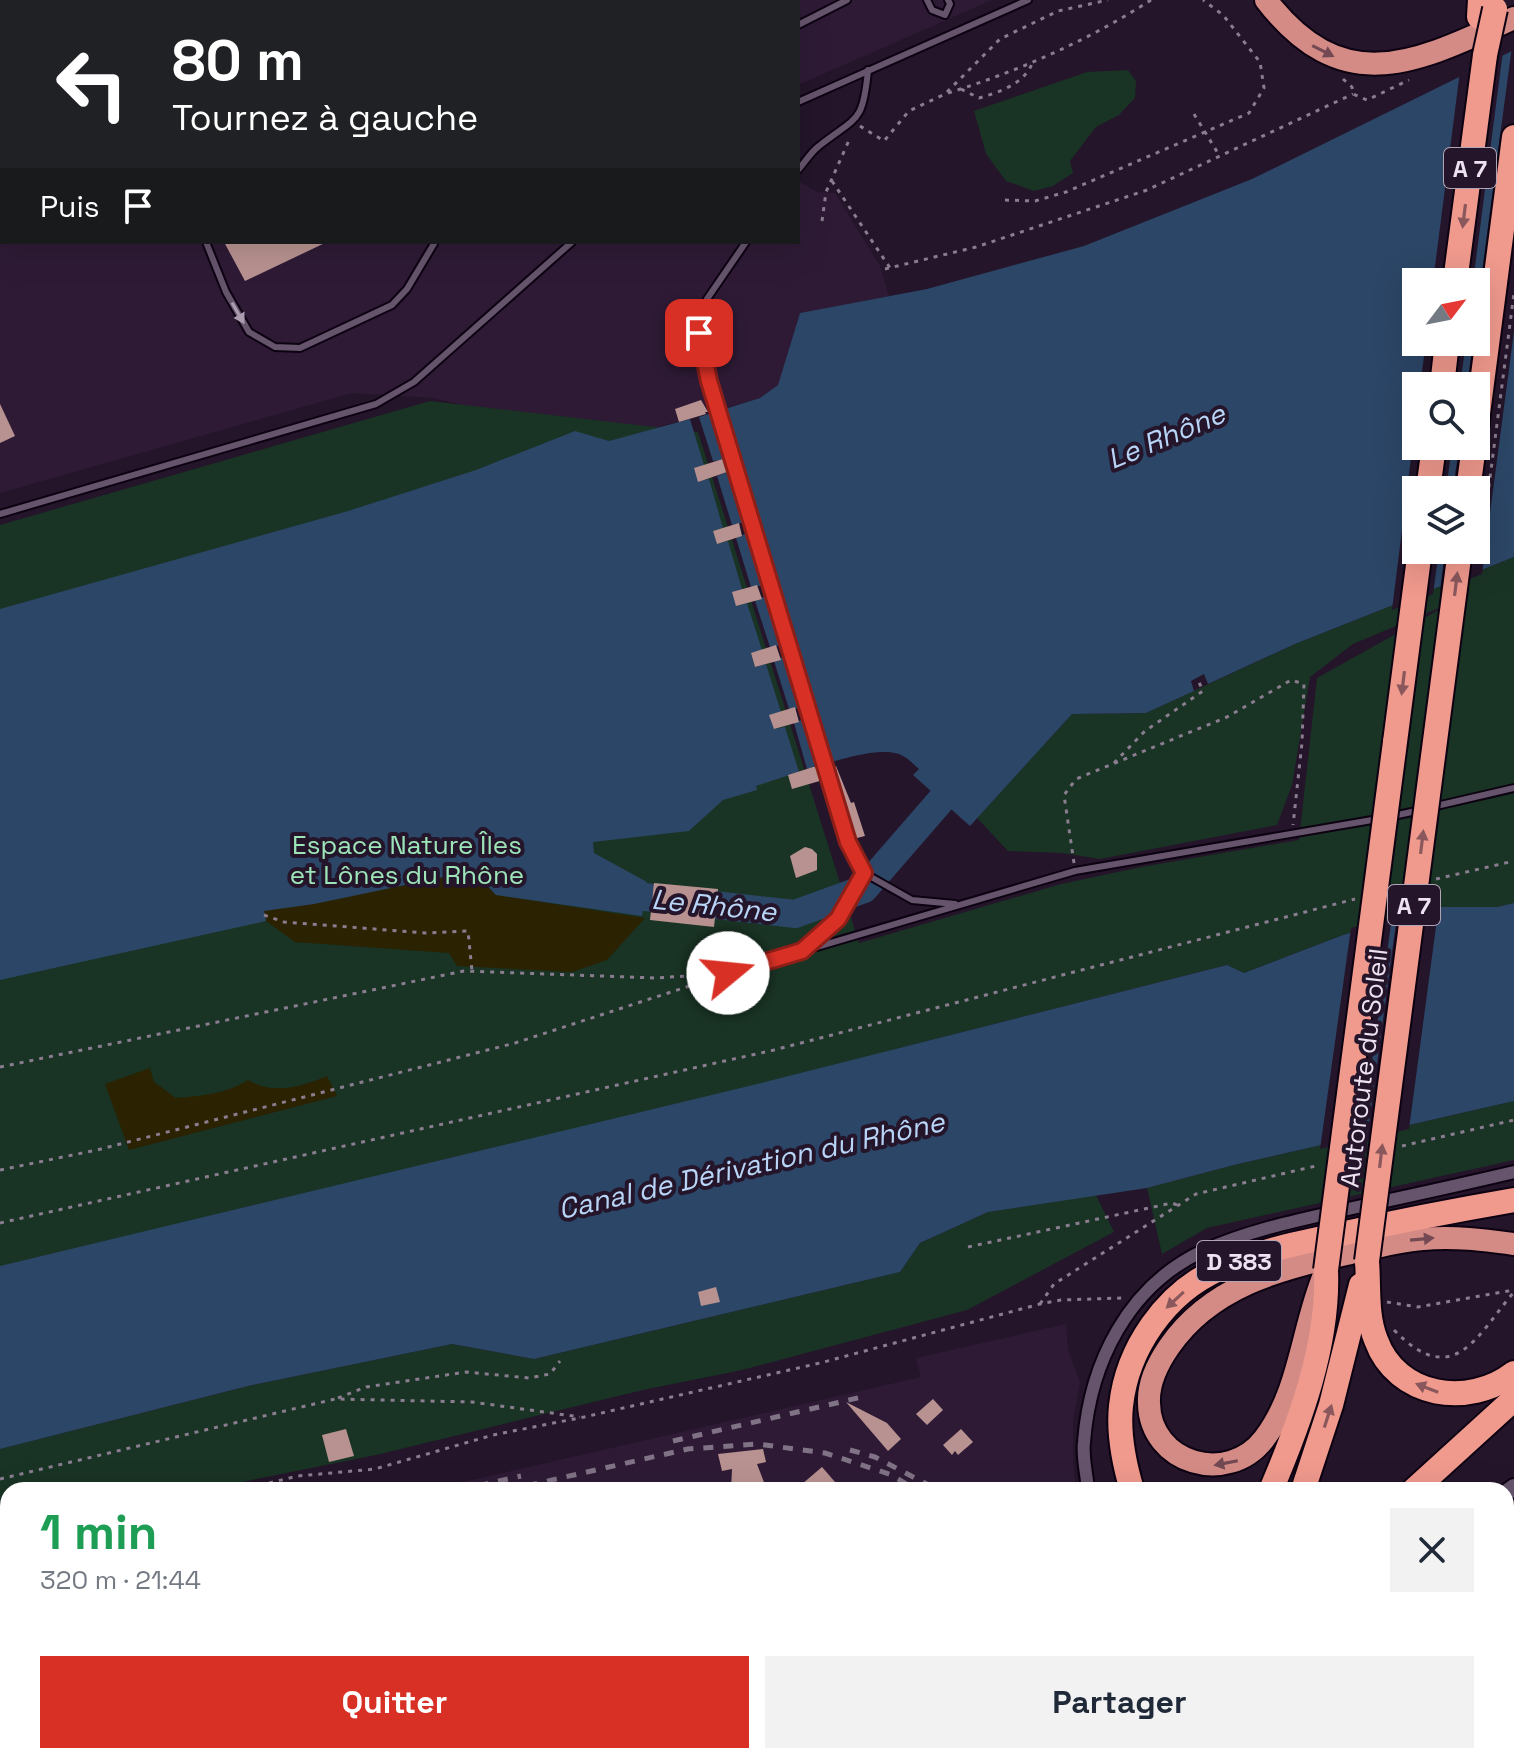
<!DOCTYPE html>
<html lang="fr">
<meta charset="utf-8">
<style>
:root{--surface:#fff;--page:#f2f2f3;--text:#1f2937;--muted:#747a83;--accent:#d93025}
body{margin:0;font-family:"Space Grotesk",sans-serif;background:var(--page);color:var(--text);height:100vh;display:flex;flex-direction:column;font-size:30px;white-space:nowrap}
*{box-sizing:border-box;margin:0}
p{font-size:26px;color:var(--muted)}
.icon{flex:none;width:44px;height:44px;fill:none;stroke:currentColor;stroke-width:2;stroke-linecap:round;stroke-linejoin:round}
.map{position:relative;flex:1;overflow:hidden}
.drawer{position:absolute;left:0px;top:1482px;width:1514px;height:282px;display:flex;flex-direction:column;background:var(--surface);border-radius:24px 24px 0 0;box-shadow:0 8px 32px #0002}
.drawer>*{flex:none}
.banner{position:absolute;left:0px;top:0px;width:800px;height:244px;box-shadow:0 8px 32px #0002;background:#202124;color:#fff;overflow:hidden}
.needle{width:52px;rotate:58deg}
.buttons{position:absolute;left:1402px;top:268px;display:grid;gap:16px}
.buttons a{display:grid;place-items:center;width:88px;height:88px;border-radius:0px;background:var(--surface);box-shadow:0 8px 32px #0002;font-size:40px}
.pin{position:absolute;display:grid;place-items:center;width:68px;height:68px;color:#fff;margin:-34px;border-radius:16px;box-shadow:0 4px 12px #0006}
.me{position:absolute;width:88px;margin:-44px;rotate:73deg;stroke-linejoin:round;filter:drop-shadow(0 0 6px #0008)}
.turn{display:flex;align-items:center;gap:28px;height:168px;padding:0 40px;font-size:36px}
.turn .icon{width:104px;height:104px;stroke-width:2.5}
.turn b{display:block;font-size:56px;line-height:68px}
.then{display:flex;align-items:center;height:76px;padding:0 40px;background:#0003;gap:16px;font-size:30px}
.round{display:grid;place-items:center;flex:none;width:84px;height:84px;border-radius:0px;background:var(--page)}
.summary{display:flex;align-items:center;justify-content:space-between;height:136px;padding:0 40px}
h1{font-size:48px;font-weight:700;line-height:60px;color:#1e9e55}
.button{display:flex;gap:16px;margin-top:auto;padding:16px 40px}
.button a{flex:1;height:92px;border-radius:0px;background:var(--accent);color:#fff;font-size:32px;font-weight:700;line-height:92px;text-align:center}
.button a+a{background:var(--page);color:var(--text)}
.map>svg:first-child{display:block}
.built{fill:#2e1a35}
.green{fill:#193324}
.sand{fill:#2b2202}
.water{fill:#2c4667;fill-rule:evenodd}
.pier{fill:#24152a}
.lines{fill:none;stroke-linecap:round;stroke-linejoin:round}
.river{stroke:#2c4667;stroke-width:28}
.building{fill:#b89290}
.service-casing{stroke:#0d0212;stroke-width:10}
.minor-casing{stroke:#0d0212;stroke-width:16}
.tertiary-casing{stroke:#0d0212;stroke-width:20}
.trunk-casing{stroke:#0d0212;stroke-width:26}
.motorway-casing{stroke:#0d0212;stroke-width:28}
.path{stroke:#8a7d8f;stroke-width:3;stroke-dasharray:4 6;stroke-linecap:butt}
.service{stroke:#66546d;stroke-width:6}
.minor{stroke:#66546d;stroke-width:12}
.tertiary{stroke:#66546d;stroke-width:16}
.trunk{stroke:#d48b86;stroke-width:22}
.motorway{stroke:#f0998d;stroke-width:24}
.rail{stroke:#817386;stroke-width:5;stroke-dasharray:10 10;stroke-linecap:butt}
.motorway-bridge-casing{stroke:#0d0212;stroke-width:28;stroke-linecap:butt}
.path-bridge{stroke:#8a7d8f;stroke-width:3;stroke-dasharray:4 6;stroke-linecap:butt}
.motorway-bridge{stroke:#f0998d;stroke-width:24}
.oneway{fill:#734a53}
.oneway2{fill:#8a575c}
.oneway3{fill:#aa9baf}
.route-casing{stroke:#8d1f18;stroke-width:20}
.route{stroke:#d93025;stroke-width:14}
.labels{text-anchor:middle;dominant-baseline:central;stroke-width:8;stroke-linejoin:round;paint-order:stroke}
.shield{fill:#24152a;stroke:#b1a4b5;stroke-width:2}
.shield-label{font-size:24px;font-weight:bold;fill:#ede2f1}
.park-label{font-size:26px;fill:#9de5b9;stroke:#24152a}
.street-label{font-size:26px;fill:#ede2f1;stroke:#24152a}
.water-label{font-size:28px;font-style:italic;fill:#b8d4f6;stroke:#24152a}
</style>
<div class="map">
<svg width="1514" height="1763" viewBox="0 0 1514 1763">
<rect width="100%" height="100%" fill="#24152a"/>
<g class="built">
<path d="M0,0h992l-194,85v-83h-796v240h796v-61l19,11 18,1 45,73 9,30 -89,17 -22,72 -18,13 -151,43 -175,-43 -82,-5 -352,100z"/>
<path d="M1066,1324l2,26 12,32 -7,38v44l4,26h-649l493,-113 -5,-19z"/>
<path d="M1514,1521v242h-270l7,-7h255v-230z"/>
<path d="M8,1588v168h1049l-2,7h-1055v-173z"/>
</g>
<g class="green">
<path d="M1128,70l8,11 -1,17 -16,17 -23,12 -26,34 3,12 -20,13 -19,5 -28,-10 -20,-27 -12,-43 113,-39z"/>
<path d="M430,401l268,31 161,511 202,-59 80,-17 158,-27 18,-162 134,-75 -98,41 -43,33 -18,108 -15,40 -177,34 -38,-6 -54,-2 -31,-33 95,-104 74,-1 149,-69 219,-87v346l-17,4h-56l-98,28 -99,38 -17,-8 -335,85 -892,326v-851z"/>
<path d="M1514,1101v59l-307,68 -45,26 -15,-66 87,-23z"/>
<path d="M1096,1195l18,37 -147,78 -225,60 -99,20 -267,65 -174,35h-194v50l-8,2v-93l248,-63 204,-42 82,15 366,-87 20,-29 68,-31z"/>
</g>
<g class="sand">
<path d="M473,871l23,24 149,23 -38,42 -35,12 -115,-6 -8,-13 -154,-11 -29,-21 -2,-10z"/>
<path d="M150,1068l4,14 22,16c25,-2 50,-4 72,-18 25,15 54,7 79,-4l10,20 -208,54 -24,-66z"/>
</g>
<g class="water">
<path d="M1514,50v507l-219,87 -87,40 -4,-10 -13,7 3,10 -48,22 -74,1 -102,112 -57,-51 6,-6c-7,-6 -12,-12 -20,-15 -23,-8 -70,9 -92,15l-13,-46 12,-5 -4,-10 -13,1 -15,-48 12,-6 -3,-10 -13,2 -15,-46 13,-6 -3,-10 -14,2 -15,-49 13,-6 -4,-10 -13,3 -15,-49 13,-5 -3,-11 -14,1 -14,-44 61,-19 18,-13 22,-72 127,-24 157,-43 168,-67zM1416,282h60v60h-60zM1416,386h60v60h-60zM1416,490h60v60h-60z"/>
<path d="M690,419l14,46 -6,16 11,-2 14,49 -10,3 4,13 11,-3 14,48 -6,17 11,-3 15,47 -11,4 4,13 11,-3 15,48 -7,17 11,-2 14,45 -43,14 1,4 -34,10 -34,31 -96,11 1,11 53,29 -5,34 -146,-21 -23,-24 -159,33 -50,7 2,10 -266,59v-371l348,-98 128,-41 99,-39 34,10z"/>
<path d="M1514,903v198l-280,64 -87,23 -159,24 -68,31 -20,29 -366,87 -82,-15 -204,42 -248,63v-183l749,-180 478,-121 17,8 99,-38 98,-28h56z"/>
</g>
<g class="pier">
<path d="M1512,46h2v285l-32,243 -42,17 5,-41h31v-60h-23l6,-44h17v-60h-9l6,-44h3v-25z"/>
<path d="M1503,51l-30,231h-40l27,-211z"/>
<path d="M1426,342h40l-6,44h-40z"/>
<path d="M1416,418v28h36l-6,44h-30v60h23l-6,44 -41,16z"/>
<path d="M1439,904l-30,225 -42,10 30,-224z"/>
<path d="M1392,917l-31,223 -41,9 31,-221z"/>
</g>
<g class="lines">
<path class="river" d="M609,893l186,21 69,-25 91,-105 4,-15"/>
</g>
<g class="building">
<path d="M224,242h103l-82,39z"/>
<path d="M701,400l7,12h-3l1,2 -27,8 -4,-13z"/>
<path d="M0,404l15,32 -15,7z"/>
<path d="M726,458l4,13 -32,11 -4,-14z"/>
<path d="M739,523l3,13 -25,8 -4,-13z"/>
<path d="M757,585l5,14 -26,7 -4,-14z"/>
<path d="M776,645l5,15 -26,7 -4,-14z"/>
<path d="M795,707l4,15 -25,7 -5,-14z"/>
<path d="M836,766l15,37 3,-1 11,34 -12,3 -21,-72z"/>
<path d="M813,767h6l4,13 -31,9 -4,-14z"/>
<path d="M805,847l7,2 5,5v16l-21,8 -6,-22z"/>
<path d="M654,883l64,6 -4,38 -64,-7z"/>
<path d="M716,1287l4,15 -19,4 -3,-14z"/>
<path d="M933,1399l10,11 -16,15 -11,-11z"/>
<path d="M846,1402l41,21 14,16 -13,12z"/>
<path d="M346,1429l8,27 -25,6 -7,-27z"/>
<path d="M961,1429l12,13 -15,13 -3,-4 -3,4 -9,-10z"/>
<path d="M763,1449l3,13 -9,2 10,26h-36l1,-21 -10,2 -4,-17z"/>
<path d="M822,1467l20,23h-47z"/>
</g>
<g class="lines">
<defs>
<g id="service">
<path d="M115,0l1,2"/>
<path d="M440,0l1,2"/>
<path d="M492,0l1,2"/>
<path d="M927,0l5,10 13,5 5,-11 -2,-4"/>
<path d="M798,25l49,-25"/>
<path d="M798,102l230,-102"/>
<path d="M798,170c7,-8 13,-18 21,-24 38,-30 44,-22 49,-76"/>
<path d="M206,242l20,50 23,40 26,15 25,1 92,-43 15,-16 28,-47"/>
<path d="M746,242l-39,57 -8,34 10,48 139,461 16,31 48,27 43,4"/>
<path d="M0,514l376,-110 38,-22 158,-140"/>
<path d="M1432,807l82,-19"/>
<path d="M1393,816l28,-6"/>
<path d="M805,948l33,-29 26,-46"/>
<path d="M728,973l347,-102 303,-52"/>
<path d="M1506,1617l8,-3"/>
<path d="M1506,1751l8,-3"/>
<path d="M570,1756l6,7"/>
<path d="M992,1756l6,7"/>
<path d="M768,1763l8,-7"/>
<path d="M1478,1763l15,-7"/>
</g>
<g id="minor">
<path d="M1088,1490c-1,-15 -6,-33 -4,-48 6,-79 44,-156 119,-191 46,-21 96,-31 145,-42 56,-12 111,-24 166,-37"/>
<path d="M62,1763l7,-7"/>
<path d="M1066,1763l2,-7"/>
</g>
<g id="tertiary">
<path d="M1506,1493l8,-6"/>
<path d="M1227,1763l6,-7"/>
</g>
<g id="trunk">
<path d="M1266,0c78,101 151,62 248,18"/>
<path d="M1324,1275c-22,53 -24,117 -60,164 -36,47 -114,25 -115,-36 -1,-19 9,-40 20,-56 41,-60 109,-78 177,-93 26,-6 51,-13 77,-15 31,-3 61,1 91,5"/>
</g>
<g id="motorway">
<path d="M1479,17l1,-17"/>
<path d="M1455,282l30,-227"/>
<path d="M1442,386l5,-44"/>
<path d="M1476,429l38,-292"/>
<path d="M1428,490l6,-44"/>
<path d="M1468,490l6,-44"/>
<path d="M1395,742l25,-192"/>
<path d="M1367,1261c2,25 -1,55 9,79 21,58 93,68 138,33"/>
<path d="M1132,1490c-8,-27 -14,-56 -11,-84 6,-57 44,-113 98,-137 38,-18 81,-26 122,-35 58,-13 115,-24 173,-34"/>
<path d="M1271,1490c29,-68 58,-146 55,-220"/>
<path d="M1303,1490l28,-85 30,-120"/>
<path d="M1414,1490l100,-91"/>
<path d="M1112,1763l6,-7"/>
<path d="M1152,1763l5,-7"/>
<path d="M1173,1763l5,-7"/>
</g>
</defs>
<use href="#service" class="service-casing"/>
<use href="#minor" class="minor-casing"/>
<use href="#tertiary" class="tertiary-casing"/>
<use href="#trunk" class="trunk-casing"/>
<use href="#motorway" class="motorway-casing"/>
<g class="path">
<path d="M600,2l4,-2"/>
<path d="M611,2l1,-2"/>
<path d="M687,2l4,-2"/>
<path d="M1343,79l9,8 1,7 14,6 42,-20"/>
<path d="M961,89l18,9c21,-6 47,-15 54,-37"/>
<path d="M948,93c71,-22 141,-53 203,-93"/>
<path d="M1194,114l25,41"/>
<path d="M860,126l24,15 25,-30 36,-17 55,-55 58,-28 50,-11"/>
<path d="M832,181l58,87"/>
<path d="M1005,200l30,1 31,-9 183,-79 15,-25 -4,-26 -37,-47 -20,-15"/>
<path d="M822,221l4,-29 24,-54"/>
<path d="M885,269l91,-22 171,-57 206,-96"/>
<path d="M1114,763l31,-32 58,-40 -6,-13"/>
<path d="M1074,863l-10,-68 12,-16 151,-62 64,-37 13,4 -2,59 -9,82"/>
<path d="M1436,879l78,-18"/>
<path d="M264,915l20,7 142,11 42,-2 4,40"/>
<path d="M0,1067l464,-96 192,7 60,-4"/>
<path d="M1402,1146l112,-26"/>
<path d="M0,1170l97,-20 418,-107 205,-67"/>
<path d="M0,1223l774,-173 581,-151"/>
<path d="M968,1247l204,-44 5,2"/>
<path d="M1387,1302l31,5 96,-17"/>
<path d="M1040,1304l14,-20 142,-90 124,-29"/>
<path d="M1394,1330c60,62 84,4 120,-38"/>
<path d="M338,1398l28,-11 100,-15 63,6 21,-4 10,-13"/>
<path d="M0,1479l335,-80 137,3 108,15"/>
<path d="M240,1490l58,-14 77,-7 118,-34 91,-18 236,-54 220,-59 21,-4 61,-2"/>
<path d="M0,1551l8,-2"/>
<path d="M740,1763l8,-7"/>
</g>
<use href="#service" class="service"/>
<use href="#minor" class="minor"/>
<use href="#tertiary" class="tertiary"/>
<use href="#trunk" class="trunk"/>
<use href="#motorway" class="motorway"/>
<g class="rail">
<path d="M673,1441l189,-44"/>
<path d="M850,1450l25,7 63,33"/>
<path d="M459,1490l62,-14"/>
<path d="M508,1490l180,-41 70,-5 67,9 67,22 24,15"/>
<path d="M0,1594l8,-2"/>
<path d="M0,1617l8,-4"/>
<path d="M0,1679l8,3"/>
<path d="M328,1756l6,7"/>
<path d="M750,1756l7,7"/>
<path d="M778,1756l6,7"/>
</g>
<defs>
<g id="motorway-bridge">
<path d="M1485,55l10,-46"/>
<path d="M1367,1261l93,-711"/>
<path d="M1326,1270l69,-528"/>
</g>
</defs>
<use href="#motorway-bridge" class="motorway-bridge-casing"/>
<path class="path-bridge" d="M1481,547l33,-254"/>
<use href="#motorway-bridge" class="motorway-bridge"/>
</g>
<defs><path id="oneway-solid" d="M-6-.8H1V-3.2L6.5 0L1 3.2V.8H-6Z" transform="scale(2)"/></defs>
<g class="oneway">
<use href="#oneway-solid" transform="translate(1323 51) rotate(27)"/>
<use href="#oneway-solid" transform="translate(1422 1239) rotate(-5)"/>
<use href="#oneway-solid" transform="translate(1226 1463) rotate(169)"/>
</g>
<g class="oneway2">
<use href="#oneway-solid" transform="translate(1464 216) rotate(97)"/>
<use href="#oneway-solid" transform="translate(1456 584) rotate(-83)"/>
<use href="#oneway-solid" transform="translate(1403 683) rotate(97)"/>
<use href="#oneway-solid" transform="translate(1422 842) rotate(-83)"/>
<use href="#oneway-solid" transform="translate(1381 1156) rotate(-83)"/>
<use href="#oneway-solid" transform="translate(1175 1300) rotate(137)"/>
<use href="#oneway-solid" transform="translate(1427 1388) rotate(-159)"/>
<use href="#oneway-solid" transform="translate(1328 1416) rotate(-72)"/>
</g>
<use class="oneway3" href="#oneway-solid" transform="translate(238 313) rotate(60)"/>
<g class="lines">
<defs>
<path id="route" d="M699,333l10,48 139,461 16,31 -26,46 -36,32 -74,22"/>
</defs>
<use href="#route" class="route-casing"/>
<use href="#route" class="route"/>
</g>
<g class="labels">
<g class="shield">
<rect x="1444" y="148" width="52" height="40" rx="6"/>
<rect x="1388" y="885" width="52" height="40" rx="6"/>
<rect x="1197" y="1241" width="84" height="40" rx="6"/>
</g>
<g class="shield-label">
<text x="1470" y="168">A 7</text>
<text x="1414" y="905">A 7</text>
<text x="1239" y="1261">D 383</text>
</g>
<g class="park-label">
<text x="407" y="845">Espace Nature Îles<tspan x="407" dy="30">et Lônes du Rhône</tspan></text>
</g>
<g class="street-label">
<text transform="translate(1364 1068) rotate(-83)">Autoroute du Soleil</text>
</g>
<g class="water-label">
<text transform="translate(1166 436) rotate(-23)">Le Rhône</text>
<text transform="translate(714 905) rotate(6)">Le Rhône</text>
<text transform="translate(751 1165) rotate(-13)">Canal de Dérivation du Rhône</text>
</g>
</g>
</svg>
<div class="buttons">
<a><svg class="needle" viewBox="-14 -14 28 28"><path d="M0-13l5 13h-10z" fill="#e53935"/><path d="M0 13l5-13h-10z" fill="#747a83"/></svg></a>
<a><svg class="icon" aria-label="search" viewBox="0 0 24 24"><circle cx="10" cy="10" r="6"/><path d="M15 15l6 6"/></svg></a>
<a><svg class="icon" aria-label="layers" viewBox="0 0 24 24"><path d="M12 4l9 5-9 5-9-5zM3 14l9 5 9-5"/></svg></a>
</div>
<div class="pin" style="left:699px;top:333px;background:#d93025"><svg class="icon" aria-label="arrive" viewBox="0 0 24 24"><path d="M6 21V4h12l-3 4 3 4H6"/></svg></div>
<svg class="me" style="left:728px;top:973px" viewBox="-20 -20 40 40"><circle r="19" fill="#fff"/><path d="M0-13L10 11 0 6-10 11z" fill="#d93025"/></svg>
<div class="banner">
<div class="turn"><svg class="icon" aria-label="left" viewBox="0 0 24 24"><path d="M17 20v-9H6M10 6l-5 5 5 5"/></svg><div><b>80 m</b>Tournez à gauche</div></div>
<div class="then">Puis<svg class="icon" aria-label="arrive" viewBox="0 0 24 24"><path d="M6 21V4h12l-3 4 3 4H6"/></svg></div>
</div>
<section class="drawer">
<div class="summary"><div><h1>1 min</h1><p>320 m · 21:44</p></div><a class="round"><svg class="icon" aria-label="close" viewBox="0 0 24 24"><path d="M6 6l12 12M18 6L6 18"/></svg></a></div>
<div class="button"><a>Quitter</a><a>Partager</a></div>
</section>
</div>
